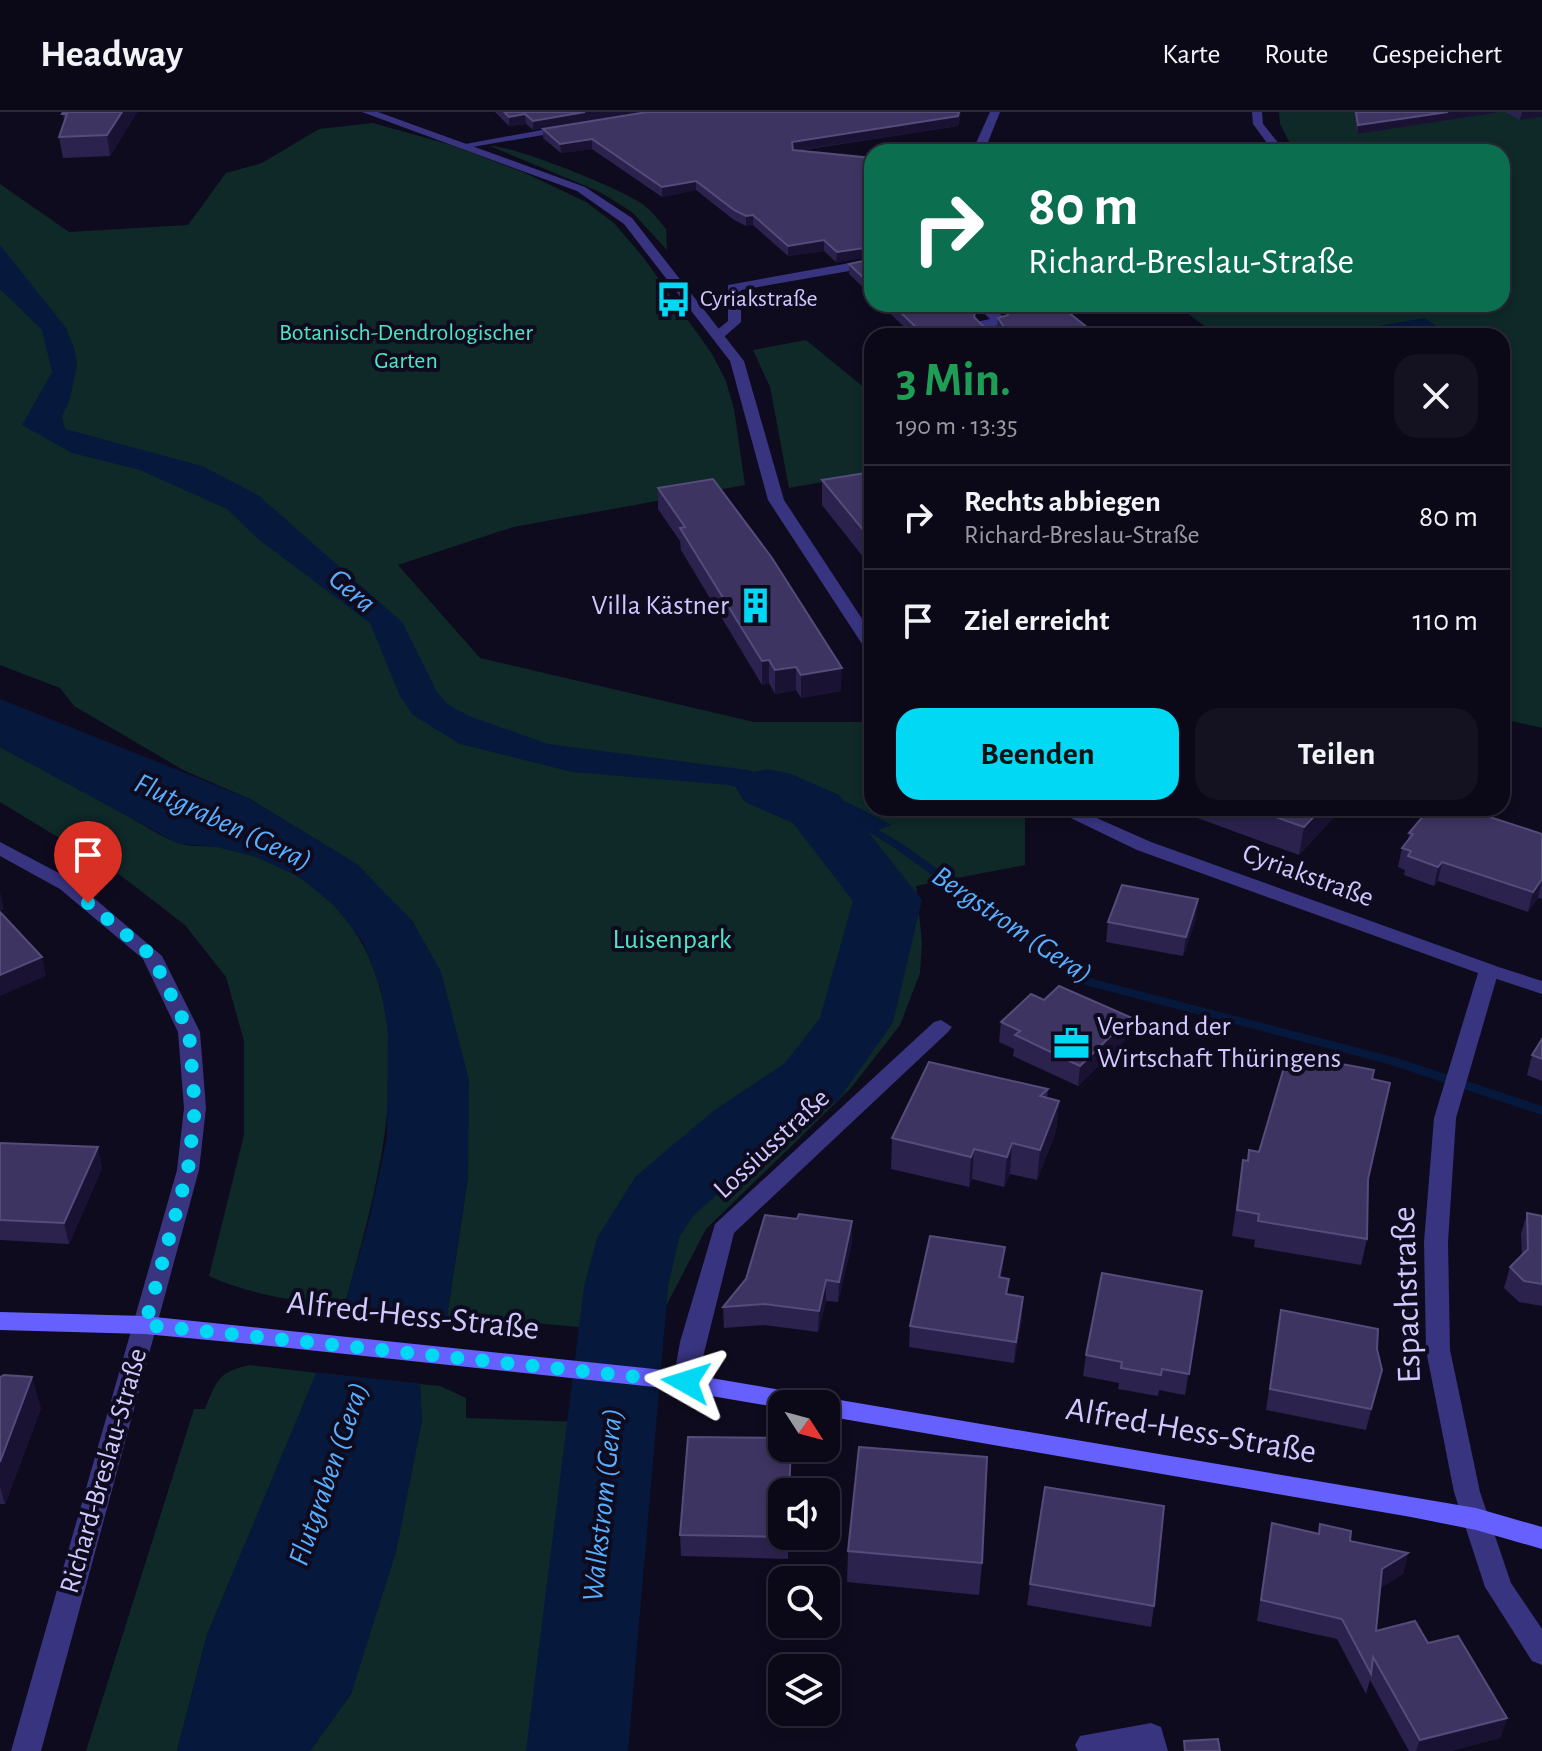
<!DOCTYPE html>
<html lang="de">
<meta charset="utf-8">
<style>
:root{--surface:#0b0817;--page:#141120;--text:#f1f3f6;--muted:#9a9aa1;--line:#2b2936;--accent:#00d8f4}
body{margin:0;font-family:"Alegreya Sans",sans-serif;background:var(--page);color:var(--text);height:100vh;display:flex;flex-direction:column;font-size:30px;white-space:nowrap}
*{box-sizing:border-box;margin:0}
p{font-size:26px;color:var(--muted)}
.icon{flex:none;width:44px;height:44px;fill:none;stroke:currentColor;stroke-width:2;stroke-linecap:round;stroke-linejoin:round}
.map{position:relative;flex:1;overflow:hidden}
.drawer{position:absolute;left:864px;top:216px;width:646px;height:488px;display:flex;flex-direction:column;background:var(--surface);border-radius:24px;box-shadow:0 4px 12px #0003,0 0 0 2px var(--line)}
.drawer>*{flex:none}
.top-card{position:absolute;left:864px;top:32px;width:646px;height:168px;border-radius:24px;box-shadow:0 4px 12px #0003,0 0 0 2px var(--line);background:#0b6e4f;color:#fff;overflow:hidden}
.needle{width:52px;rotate:126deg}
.controls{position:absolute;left:768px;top:1278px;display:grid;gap:16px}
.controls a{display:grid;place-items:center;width:72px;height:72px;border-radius:16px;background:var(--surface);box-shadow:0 4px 12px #0003,0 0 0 2px var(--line);font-size:40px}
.pin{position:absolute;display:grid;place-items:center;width:68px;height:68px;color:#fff;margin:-82px -34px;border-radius:50% 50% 50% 0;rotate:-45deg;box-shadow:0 0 8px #0007}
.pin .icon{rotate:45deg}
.me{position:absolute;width:88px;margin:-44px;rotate:276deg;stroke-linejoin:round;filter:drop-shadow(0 0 6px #0008)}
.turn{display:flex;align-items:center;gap:28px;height:168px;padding:0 32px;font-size:36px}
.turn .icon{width:104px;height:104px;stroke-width:2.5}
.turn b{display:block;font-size:56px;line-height:68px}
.round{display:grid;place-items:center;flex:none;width:84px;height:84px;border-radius:24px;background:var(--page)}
.headline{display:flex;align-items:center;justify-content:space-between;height:136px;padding:0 32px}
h1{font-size:48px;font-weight:700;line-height:60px;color:#1e9e55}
.button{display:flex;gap:16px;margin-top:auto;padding:16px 32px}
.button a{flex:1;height:92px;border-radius:24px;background:var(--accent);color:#111;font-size:32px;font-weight:700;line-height:92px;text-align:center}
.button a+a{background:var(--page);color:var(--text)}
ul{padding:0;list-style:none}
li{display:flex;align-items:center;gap:24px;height:104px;padding:0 32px;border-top:2px solid var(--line)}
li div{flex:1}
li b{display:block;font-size:30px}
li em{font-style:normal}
header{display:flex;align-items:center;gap:48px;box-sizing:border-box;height:112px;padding:0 40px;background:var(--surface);border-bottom:2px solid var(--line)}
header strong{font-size:38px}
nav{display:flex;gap:44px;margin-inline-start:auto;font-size:28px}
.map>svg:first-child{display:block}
.green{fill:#0e2928}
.water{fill:#06193c}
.pier{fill:#0f0b1f}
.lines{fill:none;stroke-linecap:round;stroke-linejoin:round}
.stream{fill:#06193c;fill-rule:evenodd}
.river{fill:#06193c;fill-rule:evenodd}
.minor{fill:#383480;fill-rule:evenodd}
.tertiary{fill:#383480;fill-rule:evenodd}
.secondary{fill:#6660ff;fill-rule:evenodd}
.wall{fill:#2b234e}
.shaded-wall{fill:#191233}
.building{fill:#3d3461;stroke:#544c7a;stroke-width:2}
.route{stroke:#00d8f4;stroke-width:14;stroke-dasharray:0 25.2}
.labels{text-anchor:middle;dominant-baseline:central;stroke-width:8;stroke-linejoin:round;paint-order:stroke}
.far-poi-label{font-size:24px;fill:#d0c9ff;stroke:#0f0b1f;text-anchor:start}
.far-park-label{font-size:24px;fill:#50e4c1;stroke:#0f0b1f}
.poi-label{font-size:28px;fill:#d0c9ff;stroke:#0f0b1f;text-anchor:end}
.street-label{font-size:28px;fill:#d0c9ff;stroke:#0f0b1f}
.park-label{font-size:28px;fill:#50e4c1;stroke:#0f0b1f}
.water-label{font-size:30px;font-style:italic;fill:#57afff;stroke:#0f0b1f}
.near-street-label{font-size:34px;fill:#d0c9ff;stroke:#0f0b1f}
</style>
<header>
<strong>Headway</strong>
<nav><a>Karte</a><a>Route</a><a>Gespeichert</a></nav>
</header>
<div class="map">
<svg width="1542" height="1639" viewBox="0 0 1542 1639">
<rect width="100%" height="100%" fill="#0f0b1f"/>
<g class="green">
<path d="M1279,0h263v616l-30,-7 -10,-11v-374h-284l-43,-32h327v-152h-244l34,-5 -12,-23z"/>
<path d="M373,11l78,22 72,27 63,30 28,21 29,34 69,97 14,27 8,28 11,76 -232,42 -115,38 82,93 274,64h118v86h137l16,10v47l-109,21 6,56 -2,31 -20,52 -49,63 -145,141 -54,104 -205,-17 21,-139 -55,-255 -57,-58 -106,-65 -65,-28 -111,-65 -14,-18 -60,-23v-481l69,48 119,-7 38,-52 36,-10 57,-34z"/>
<path d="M490,34c22,-1 138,45 155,60 7,6 15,15 21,23l1,21 -35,-38 -32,-20z"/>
<path d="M806,228l66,54v79l-83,15 -19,-101 -17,-37z"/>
<path d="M0,635c39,21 78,42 117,63 20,11 39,24 59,32 12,6 28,3 42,5 27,5 56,14 79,29 146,90 85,298 47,430 -48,-5 -91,-10 -135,-30l35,-141v-94l-18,-64 -41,-52 -65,-50 -120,-73z"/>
<path d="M249,1253l68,8 -110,262 -30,116h-91l108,-342h11c12,-29 12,-36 44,-44z"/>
<path d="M420,1272l20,2 26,12v20l116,4 13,-13 50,2 -26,340h-309l41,-57 71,-273z"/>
</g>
<g class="water">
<path d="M0,133l66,83 9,23 2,15 -8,36 -7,14 3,13 137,37 56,29 144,127 35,70 10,12 22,12 79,28 200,26 101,33 43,22 -51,18 -39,-31 -35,-16 -38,-11 -157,-13 -112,-28 -47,-29 -13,-19 -30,-73 -112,-84 -31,-30 -87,-39 -68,-17 -50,-28 30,-53 -10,-42 -42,-41z"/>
<path d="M1424,206l28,18h-101l-7,-4z"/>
<path d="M0,587l250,100 107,65 56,58 28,50 28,108 -1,97 -21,139 -27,68 2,37 -26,131 -45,142 -41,57h-133l30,-116 137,-329 24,-82 19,-86 1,-106 -7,-43 -18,-47 -27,-35 -38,-31 -42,-19 -39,-10 -38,-3 -179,-97z"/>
</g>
<path class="pier" d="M340,1193l111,12 -27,67 -111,-12z"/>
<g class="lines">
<path class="stream" d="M861,708l40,23 192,136 304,79 145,48v9l-154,-51 -303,-79 -192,-138 -36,-22 -2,-2z"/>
<path class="river" d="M768,657l23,5 48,21 83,105 -29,122 -11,16 -43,61 -71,49 -75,68 -14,22 -11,49 -40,464h-102l58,-464 13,-49 39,-62 76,-64 73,-49 35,-45 33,-117 -60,-78 -48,-21 -9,-14 9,-14z"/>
<g class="minor">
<path d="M990,0h10l-16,40h-12z"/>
<path d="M1252,0h10l1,12 17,21 -2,2h-8l-17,-23z"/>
<path d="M569,13l5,3 -1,2 -107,18 -6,-3z"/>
<path d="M872,147v8l-131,23v32l-17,15 -12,-3 16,-13v-36z"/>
<path d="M974,192h14l17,14v6l-14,3 10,9h-15l-10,-8v-6l14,-3z"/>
<path d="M0,730l74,39 88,75 38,76 6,76 -7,62 -158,581h-30l166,-581 7,-62 -6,-76 -35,-73 -83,-70 -60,-33z"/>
<path d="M1489,852l53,17v13l-60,-20 -3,-4z"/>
<path d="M941,908l11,7 -4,5 -214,201 -39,156 -9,2 -9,-2 -4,-7 7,-40 35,-118 219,-202z"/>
<path d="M1151,1611l10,4 7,24h-90l-3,-6 5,-9z"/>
</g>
<g class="tertiary">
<path d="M362,0h16l207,75 47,31 112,143 40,139 88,134v18l-8,-5 -96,-147 -38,-139 -106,-137 -47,-33z"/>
<path d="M1050,696h24l77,34 345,124 3,4 -43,148 -8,124 2,108 30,142 31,91 31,46v36l-10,-4 -47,-74 -31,-95 -28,-142 -2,-108 10,-124 44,-145 -341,-123z"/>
</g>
<path class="secondary" d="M0,1200l145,4 519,54 812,138 66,19v22l-66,-19 -65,-13 -585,-101v-12h-44v4l-118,-20 -403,-43 -116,-11 -145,-4z"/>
</g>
<g class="wall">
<path d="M63,0h74l-27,44 -47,2 -4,-21 5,-15z"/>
<path d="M495,0h146l-108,18 -7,-6 -17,2z"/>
<path d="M647,0h314l-3,14 -162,25 76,7v99l-36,5 -12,-11 -36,5 -35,-31 -7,1 -12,-6 -38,-30 -34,7 -70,-48 -31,4 -18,-15v-9z"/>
<path d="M1354,0h147l-144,22z"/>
<path d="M1505,0h37v5l-22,3z"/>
<path d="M872,147v37l-23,-22v-10z"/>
<path d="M880,192h91l5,15 9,9 12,-1 1,-9 8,-2 1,-12 85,27 -1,5h-177z"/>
<path d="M872,360v90l-4,1 -46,-58v-25z"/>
<path d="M658,376l183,203 -40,7 -5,-8 -21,4 -6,-11 -7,2 -81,-135 -1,-9 -22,-32z"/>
<path d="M1170,696h166l-2,9 -35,38z"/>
<path d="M1409,721l133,1v65l-4,-1 -10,14 -90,-31 -4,5 -30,-11 1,-5 -7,-3 4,-19 6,-7z"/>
<path d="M1196,807l-13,37 -77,-14 2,-20z"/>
<path d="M1044,888l86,17 -2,20 -50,49 -65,-30 1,-7 -15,-7 2,-20z"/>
<path d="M1542,927v42l-15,-6 5,-20z"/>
<path d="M1372,967l-5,160 -6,26 -107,-18 1,-7 -23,-4 11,-76 5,1 11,-9z"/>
<path d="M1048,977l-1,9 12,3 -3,30 -19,49 -27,-6 -6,13 -32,-8 -3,8 -78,-18 1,-31z"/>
<path d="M0,1031l102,25 -33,76 -69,-4z"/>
<path d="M1527,1101l15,3v90l-23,-4 -15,-14 6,-21 12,-12 -1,-21z"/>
<path d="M797,1107l55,2v21l-14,60 -12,-1 -8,31 -54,-7 -40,3 -1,-21z"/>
<path d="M1003,1156l-2,9 7,17 14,24 -8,45 -105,-16 1,-21z"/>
<path d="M1202,1179l-17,104 -26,-5 -1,6 -40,-7 1,-6 -36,-7 3,-21z"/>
<path d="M1281,1198l96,39 5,21 -16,60 -100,-20z"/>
<path d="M0,1265l41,31 -36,96h-5z"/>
<path d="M1272,1411l46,11 2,-10 30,17 58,12 -5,21 -23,14 -4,43 52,12 79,75 -7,20 -50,13h-41l-39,-71 -4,14 -29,-55 -80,-18z"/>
<path d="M680,1423l108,1v23l-107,-3z"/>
<path d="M848,1439l134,12 -3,32 -132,-13z"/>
<path d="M1030,1472l124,22 -3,21 -124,-22z"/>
</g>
<g class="shaded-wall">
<path d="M122,0h15l-27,44 -3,-21z"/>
<path d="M585,0h56l-108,18v-9z"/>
<path d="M961,0l-3,14 -166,25v-9z"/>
<path d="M1448,0h53l-144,22 1,-9z"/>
<path d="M1522,0h20v5l-22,3z"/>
<path d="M525,2l1,10 -17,2v-9z"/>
<path d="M592,27v10l-31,4 -1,-9z"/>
<path d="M696,69v9l-34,7v-10z"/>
<path d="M753,103v10l-7,1v-10z"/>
<path d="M824,128v11l-36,5v-10z"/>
<path d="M872,135v10l-36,5 1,-10z"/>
<path d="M1092,219l-1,5h-30z"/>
<path d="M869,425h3v25l-4,1z"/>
<path d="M769,548v23l-7,2v-24z"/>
<path d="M796,555v23l-21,4v-24z"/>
<path d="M842,556l-1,23 -40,7v-23z"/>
<path d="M1322,696h14l-2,9 -35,38 5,-28z"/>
<path d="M1442,750l-4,19 -4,5 4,-19z"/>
<path d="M1542,768l-4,18 -10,14 5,-20z"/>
<path d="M0,780l4,17 -4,2z"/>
<path d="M1198,787l-2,20 -13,37 3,-19z"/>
<path d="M42,845l4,19 -46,20v-21z"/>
<path d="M1130,905l-2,20 -50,49 2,-20z"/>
<path d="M1059,989l-3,30 -19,49 3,-30z"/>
<path d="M1012,1031l-2,31 -6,13 3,-30z"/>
<path d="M98,1035l4,21 -33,76 -5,-21z"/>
<path d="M974,1037l-2,30 -3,8 2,-30z"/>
<path d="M852,1109v21l-14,60 1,-20z"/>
<path d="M1005,1135l-2,21 -6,30 2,-21z"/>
<path d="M826,1168v21l-8,31 1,-21z"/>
<path d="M1023,1185l-1,21 -8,45 2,-21z"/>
<path d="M1382,1258l-5,21 -11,39 5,-21z"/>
<path d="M32,1265l9,31 -36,96 -5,-17v-25z"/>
<path d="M1408,1441l-5,21 -26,16 5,-21z"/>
<path d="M1507,1606l-7,20 -50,13h-34l4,-11z"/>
</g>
<g class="building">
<path d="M63,0h59l-15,23 -48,2 8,-23h-5z"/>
<path d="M504,0h81l-52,9 -8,-7 -16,3z"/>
<path d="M647,0h312l-1,4 -166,26 1,8 79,8v39l-7,1 7,5v44l-35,5 -13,-12 -36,6 -35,-31 -7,1 -12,-6 -38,-29 -34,6 -70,-48 -32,5 -17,-15z"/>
<path d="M1356,0h92l-90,13z"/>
<path d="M872,147v27l-23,-22z"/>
<path d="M892,192h79l5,4 -2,9 11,11 19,-1 -6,-9 10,-3 -1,-11h51l34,27 -31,5h-131l-7,-6 -3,1z"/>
<path d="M872,360v65h-3l-47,-57z"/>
<path d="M713,367l59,79 70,110 -41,7 -5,-8 -21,3 -6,-10 -7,1 -82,-133 5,-1 -27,-39z"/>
<path d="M1250,696h72l-18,19z"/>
<path d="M1430,696h32l80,26v45l-9,13 -91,-30 -4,5 -30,-11 3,-5 -9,-3 11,-14 -4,-1z"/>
<path d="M1122,773l76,14 -12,38 -78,-15z"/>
<path d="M0,800l42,45 -42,18z"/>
<path d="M1059,874l71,31 -50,49 -65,-31 5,-4 -19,-9 30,-28 13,6z"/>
<path d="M1542,927v20l-10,-4z"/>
<path d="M1288,942l86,16 -2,9 18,4 -22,96 -1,60 -109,-18 1,-7 -22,-4 6,-50 5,1 1,-11 10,2z"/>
<path d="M929,950l119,27 -8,7 19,5 -19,49 -28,-7 -5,14 -33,-8 -3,8 -79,-19z"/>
<path d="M0,1031l98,4 -34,76 -64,-3z"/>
<path d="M1527,1101l15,3v68l-18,-3 -14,-14 18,-18z"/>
<path d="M799,1102l53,7 -13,61 -13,-2 -7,31 -55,-7 -41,3 23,-28 19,-64 32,4z"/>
<path d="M930,1124l75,11 -6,30 10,2 -3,15 17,3 -7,45 -106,-16z"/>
<path d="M1102,1161l100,18 -13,83 -27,-5 -1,6 -40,-7 1,-6 -36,-7z"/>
<path d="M1281,1198l97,19 -1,20 5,21 -11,39 -101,-20z"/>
<path d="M4,1263l28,2 -32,85v-85z"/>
<path d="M688,1325l94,1v10h9l-2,44h-7v44h6v1l-108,-2z"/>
<path d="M859,1335l128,10 -5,106 -134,-12z"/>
<path d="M1045,1375l119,19 -10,100 -124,-22z"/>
<path d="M1272,1411l47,11 1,-10 31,7 -1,10 58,12 -26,16 -6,62 39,-10 13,22 30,-7 49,82 -87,22 -47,-83 -2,17 -29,-55 -81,-19z"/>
<path d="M1218,1627l2,12h-35l-1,-10z"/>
</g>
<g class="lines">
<path class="route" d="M88,791l64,53 37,76 6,76 -7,62 -43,155 541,57"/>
</g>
<defs>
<symbol id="bus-bare" viewBox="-9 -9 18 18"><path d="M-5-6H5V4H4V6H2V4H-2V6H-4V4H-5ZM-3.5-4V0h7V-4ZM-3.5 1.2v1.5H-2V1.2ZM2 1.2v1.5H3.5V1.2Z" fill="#00d8f4" stroke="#0f0b1f" stroke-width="2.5" paint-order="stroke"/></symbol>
<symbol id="building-bare" viewBox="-9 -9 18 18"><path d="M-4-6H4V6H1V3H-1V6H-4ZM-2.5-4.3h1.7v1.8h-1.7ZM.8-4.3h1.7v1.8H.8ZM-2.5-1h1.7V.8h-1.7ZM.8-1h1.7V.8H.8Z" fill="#00d8f4" stroke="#0f0b1f" stroke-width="2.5" paint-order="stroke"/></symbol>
<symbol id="office-bare" viewBox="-9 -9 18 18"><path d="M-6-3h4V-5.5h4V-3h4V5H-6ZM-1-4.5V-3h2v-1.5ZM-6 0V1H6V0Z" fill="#00d8f4" stroke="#0f0b1f" stroke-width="2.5" paint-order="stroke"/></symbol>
</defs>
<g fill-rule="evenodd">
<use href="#bus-bare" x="648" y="162" width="51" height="51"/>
<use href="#building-bare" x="730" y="468" width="51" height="51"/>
<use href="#office-bare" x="1046" y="906" width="51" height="51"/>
</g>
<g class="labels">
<g class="far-poi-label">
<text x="700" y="187">Cyriakstraße</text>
</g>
<g class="far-park-label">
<text x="406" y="221">Botanisch-Dendrologischer<tspan x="406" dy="28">Garten</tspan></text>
</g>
<g class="poi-label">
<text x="729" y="494">Villa Kästner</text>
<text x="1097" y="915" text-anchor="start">Verband der<tspan x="1097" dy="32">Wirtschaft Thüringens</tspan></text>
</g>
<g class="street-label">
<text transform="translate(1308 764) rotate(20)">Cyriakstraße</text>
<text transform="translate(772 1032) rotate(-43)">Lossiusstraße</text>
<text transform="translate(104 1359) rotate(-74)">Richard-Breslau-Straße</text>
</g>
<g class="park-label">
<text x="672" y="828">Luisenpark</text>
</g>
<g class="water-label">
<text transform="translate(352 479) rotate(40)">Gera</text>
<text transform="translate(223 710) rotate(25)">Flutgraben (Gera)</text>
<text transform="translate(1012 813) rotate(34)">Bergstrom (Gera)</text>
<text transform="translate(329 1362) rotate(-71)">Flutgraben (Gera)</text>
<text transform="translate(603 1393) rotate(-84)">Walkstrom (Gera)</text>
</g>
<g class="near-street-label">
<text transform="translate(1407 1183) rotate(-92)">Espachstraße</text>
<text transform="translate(413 1204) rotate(6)">Alfred-Hess-Straße</text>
<text transform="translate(1191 1319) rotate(10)">Alfred-Hess-Straße</text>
</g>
</g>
</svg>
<div class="controls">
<a><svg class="needle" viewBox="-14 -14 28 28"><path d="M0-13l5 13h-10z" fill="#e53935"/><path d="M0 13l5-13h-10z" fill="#9a9aa1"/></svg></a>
<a><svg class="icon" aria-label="sound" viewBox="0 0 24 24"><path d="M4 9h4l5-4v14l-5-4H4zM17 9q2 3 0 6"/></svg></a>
<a><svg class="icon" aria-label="search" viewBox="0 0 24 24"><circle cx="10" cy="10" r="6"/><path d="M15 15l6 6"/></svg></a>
<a><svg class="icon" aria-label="layers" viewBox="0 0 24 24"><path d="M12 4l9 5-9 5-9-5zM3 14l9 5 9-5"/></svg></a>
</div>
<div class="pin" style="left:88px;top:791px;background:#d93025"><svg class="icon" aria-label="arrive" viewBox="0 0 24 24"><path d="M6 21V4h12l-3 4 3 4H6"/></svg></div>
<svg class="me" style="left:686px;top:1270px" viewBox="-20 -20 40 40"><path d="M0-17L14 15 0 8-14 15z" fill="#00d8f4" stroke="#fff" stroke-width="4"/></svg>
<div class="top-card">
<div class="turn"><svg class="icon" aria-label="right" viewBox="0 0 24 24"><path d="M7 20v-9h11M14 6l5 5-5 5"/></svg><div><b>80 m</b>Richard-Breslau-Straße</div></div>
</div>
<section class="drawer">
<div class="headline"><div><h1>3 Min.</h1><p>190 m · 13:35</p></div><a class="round"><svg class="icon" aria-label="close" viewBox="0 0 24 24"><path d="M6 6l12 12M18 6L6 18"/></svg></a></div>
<ul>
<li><svg class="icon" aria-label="right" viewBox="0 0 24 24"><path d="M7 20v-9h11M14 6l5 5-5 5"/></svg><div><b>Rechts abbiegen</b><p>Richard-Breslau-Straße</p></div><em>80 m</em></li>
<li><svg class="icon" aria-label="arrive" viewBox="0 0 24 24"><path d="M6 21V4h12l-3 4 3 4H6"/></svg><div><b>Ziel erreicht</b></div><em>110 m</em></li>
</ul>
<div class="button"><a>Beenden</a><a>Teilen</a></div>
</section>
</div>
